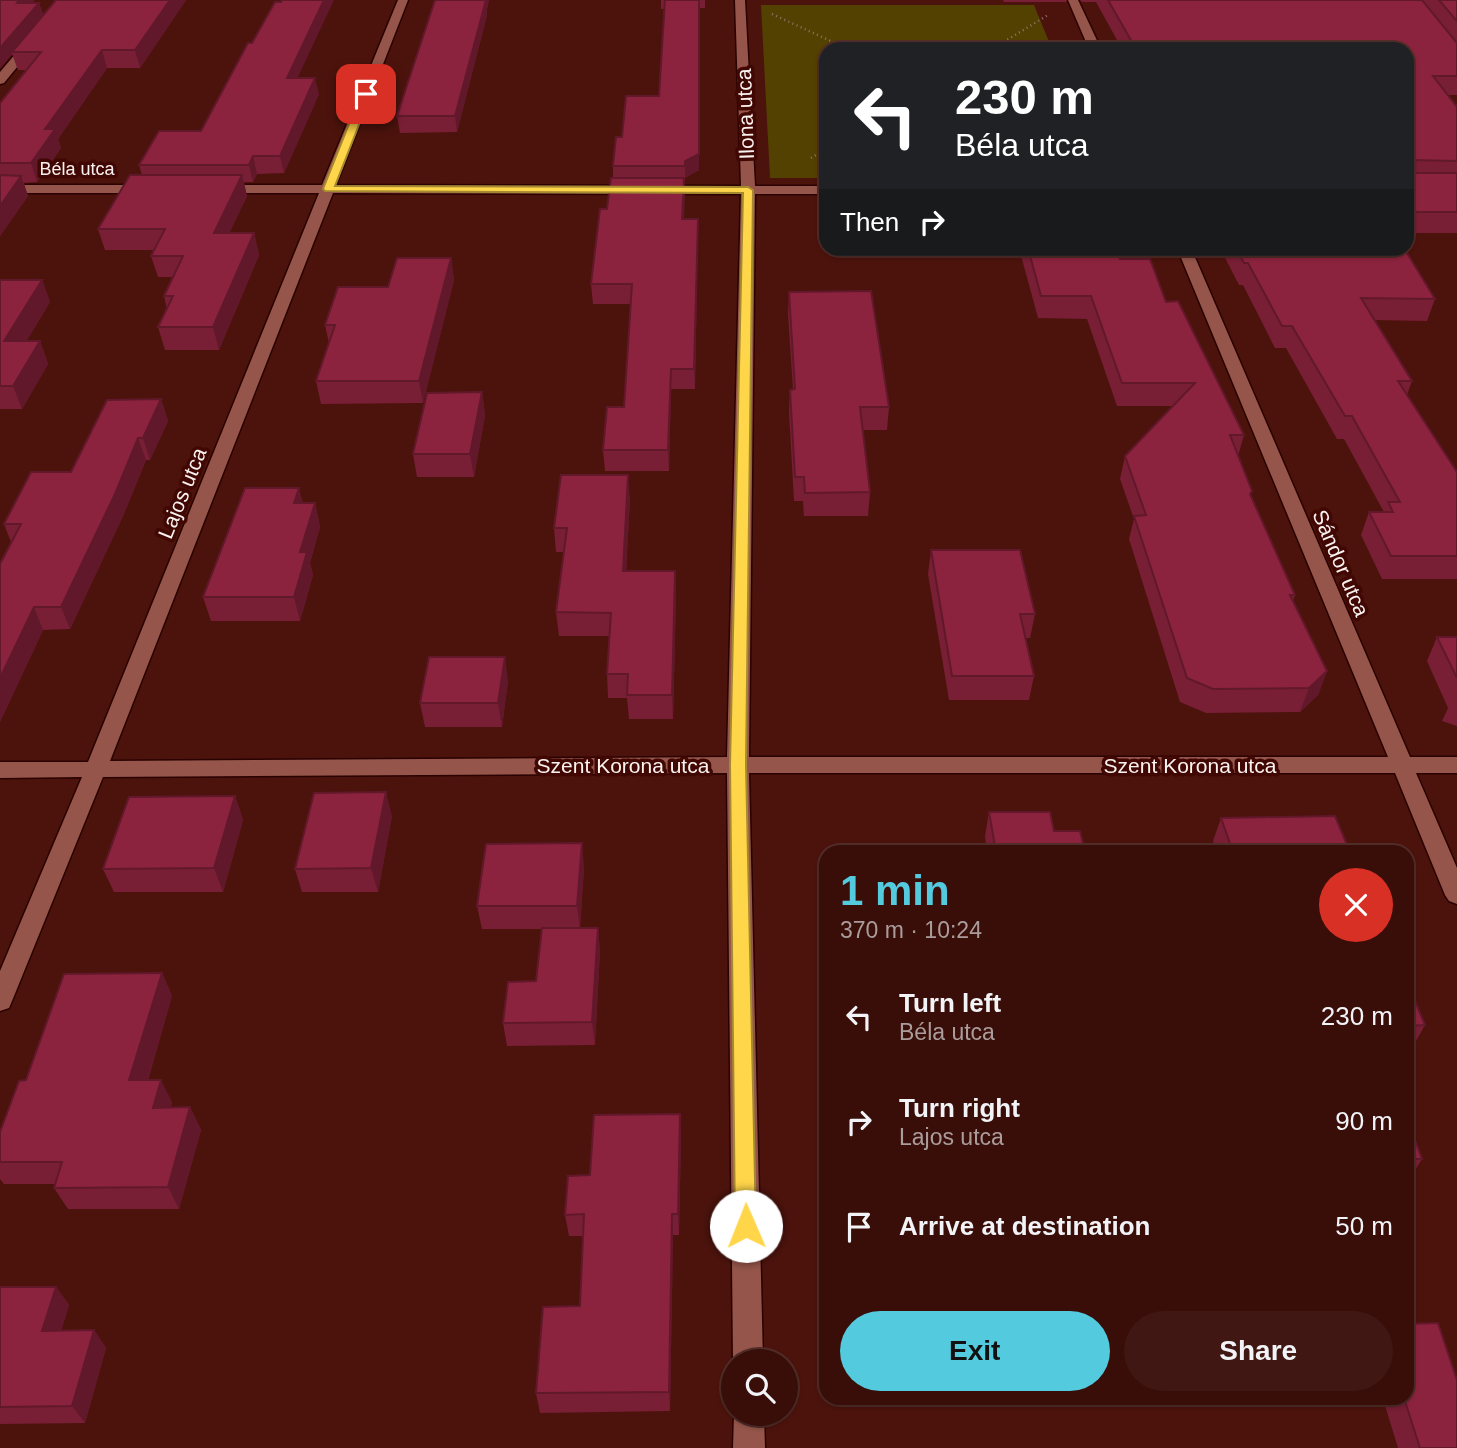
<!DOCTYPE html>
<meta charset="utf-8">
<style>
:root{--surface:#390e09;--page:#401712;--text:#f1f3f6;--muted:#ab9c9c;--line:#532e2a;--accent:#54cade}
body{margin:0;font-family:Arial,sans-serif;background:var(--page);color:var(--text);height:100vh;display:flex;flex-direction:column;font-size:26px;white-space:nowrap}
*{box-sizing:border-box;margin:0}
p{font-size:23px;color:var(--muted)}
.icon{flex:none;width:38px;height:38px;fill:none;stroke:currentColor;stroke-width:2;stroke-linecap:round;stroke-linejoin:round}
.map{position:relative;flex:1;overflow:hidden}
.side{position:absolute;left:819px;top:845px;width:595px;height:560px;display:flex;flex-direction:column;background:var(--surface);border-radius:21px;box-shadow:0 2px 5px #0004,0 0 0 2px var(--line)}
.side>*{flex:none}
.banner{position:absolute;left:819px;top:42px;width:595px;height:214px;border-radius:21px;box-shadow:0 2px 5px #0004,0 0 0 2px var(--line);background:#202124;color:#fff;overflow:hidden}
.controls{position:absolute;left:721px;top:1349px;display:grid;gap:14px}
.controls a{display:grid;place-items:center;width:77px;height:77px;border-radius:50%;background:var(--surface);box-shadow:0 2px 5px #0004,0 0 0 2px var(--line);font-size:35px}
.pin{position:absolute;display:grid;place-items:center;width:60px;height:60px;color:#fff;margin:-30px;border-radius:14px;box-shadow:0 4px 10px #0006}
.me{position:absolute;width:77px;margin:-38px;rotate:359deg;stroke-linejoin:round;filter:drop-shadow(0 0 5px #0008)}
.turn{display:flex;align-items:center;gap:24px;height:147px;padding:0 21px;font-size:32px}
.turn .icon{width:91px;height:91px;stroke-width:2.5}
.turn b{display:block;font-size:49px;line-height:60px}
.then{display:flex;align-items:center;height:66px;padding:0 21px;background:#0003;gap:14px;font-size:26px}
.round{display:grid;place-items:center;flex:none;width:74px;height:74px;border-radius:37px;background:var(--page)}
.headline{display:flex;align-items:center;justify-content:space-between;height:119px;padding:0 21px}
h1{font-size:42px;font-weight:700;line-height:52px;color:var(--accent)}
.action{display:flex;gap:14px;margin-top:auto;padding:14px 21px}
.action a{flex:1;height:80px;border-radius:42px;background:var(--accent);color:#111;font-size:28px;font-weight:700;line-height:80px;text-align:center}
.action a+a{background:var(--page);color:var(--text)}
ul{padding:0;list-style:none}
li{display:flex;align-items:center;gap:21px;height:105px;padding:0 21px}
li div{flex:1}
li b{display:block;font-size:26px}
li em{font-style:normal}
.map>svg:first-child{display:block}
.green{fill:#534101}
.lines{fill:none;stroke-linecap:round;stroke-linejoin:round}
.minor-casing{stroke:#2a0200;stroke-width:3}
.path{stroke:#95716c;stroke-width:2.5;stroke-dasharray:1 3.5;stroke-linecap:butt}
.minor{fill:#95554a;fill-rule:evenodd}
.wall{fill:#781e35}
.shaded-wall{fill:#62182b}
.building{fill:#8c233e;stroke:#62182b;stroke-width:2}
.route{fill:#ffd54a;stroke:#a68a30;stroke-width:2}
.labels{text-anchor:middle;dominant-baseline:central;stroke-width:7;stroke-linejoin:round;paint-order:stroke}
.far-street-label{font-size:18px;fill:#f9f2f0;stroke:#400703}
.street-label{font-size:21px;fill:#f9f2f0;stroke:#400703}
</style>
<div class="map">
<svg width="1457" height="1448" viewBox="0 0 1457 1448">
<rect width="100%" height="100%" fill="#4c130c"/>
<path class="green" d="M761,5h273l18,44h-226v129h-56z"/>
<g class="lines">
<defs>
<g id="minor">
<path d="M61,0h11l-68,83 -4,1v-12z"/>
<path d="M398,0h10l-72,185 405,1 -6,-186h10l10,186h71v8h-71l-6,563h639l-211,-509h14l219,509h47v16h-41l41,95v36l-8,-3 -4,-6 -50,-122h-646l14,589h-30l-6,-589 -624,4 -91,224 -3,7 -9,3v-40l82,-194 -82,1v-16h88l231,-569h-100l-7,-4 7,-4h103zM333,193l408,1 -14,563 -617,4z"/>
<path d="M1068,0h10l23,49h-12z"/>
<path d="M0,185h148l7,4 -7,4h-148z"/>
<path d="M734,1414h30l1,34h-32z"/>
</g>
</defs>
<use href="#minor" class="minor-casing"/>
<g class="path">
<path d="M772,14l76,35"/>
<path d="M992,49l56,-34"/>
<path d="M811,158l15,-9"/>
</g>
<use href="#minor" class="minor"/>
</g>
<g class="wall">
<path d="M0,0l39,3 4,12 13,-15h130l-46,68h-33l-49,71 3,9 -24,34 -13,1 4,13 -28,40v-133l27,-33h-9l-6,-16 -12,14z"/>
<path d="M435,0h54l-2,9v6l-30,117 -57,1 -3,-17z"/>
<path d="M661,0h44v8h-5l-1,162 -14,8 -1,5v36h14l-3,170h-24l-2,82h-64l-2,-21 21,-43 6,-103h-37l-2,-20 22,-106v-12l9,-29 37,-41 5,-87h-3z"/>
<path d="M1003,0h64l-1,2h-62z"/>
<path d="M1080,0h377v95h-9l9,12v126h-50v-184h-285l-26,-47h-14z"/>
<path d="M298,78l21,16 -35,79 -27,1 -4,8h-9l3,14 -18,37h25l5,22 -40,95h-54l-7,-23 9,-18 -3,-13 9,-19h-15l-7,-21 3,-6h-49l-7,-21 44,-54 -3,-10z"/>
<path d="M1019,248h96l5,11 46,43 78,133 -6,21 13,39 44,100 -2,6 34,70 -9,24 -18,17 -94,1 -26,-11 -51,-163 5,-20 -14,-40 5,-23 48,-50h-56l-30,-87 -49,-1z"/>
<path d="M1220,248h184l31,51 -8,22 -53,-1 38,61 -5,14 50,77v107h-75l-21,-44 8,-23h15l-40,-73h-7l-51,-91h-11l-32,-63h-4z"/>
<path d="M451,258l3,22 -31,123 -102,1 -5,-23 13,-38 -4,-18 63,-38z"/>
<path d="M0,280h42l8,22 -24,39h14l8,23 -26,45h-22z"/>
<path d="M789,292l100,115 -2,23h-25l8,62 -2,24h-64l-1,-15h-9l-5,-89 1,-22 3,-1 -5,-75z"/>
<path d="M482,392l3,23 -11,62h-57l-4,-23z"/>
<path d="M161,399l7,22 -18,39h-4l-23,56 -53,113 -27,1 -43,92v-158l11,-22 -7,-18z"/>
<path d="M630,498l-4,73h49l1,24 -3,124h-44l-2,-21h-19l-1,-24 2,-38h-50l-3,-24 8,-60h-8l-2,-24z"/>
<path d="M303,503h12l5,24 -10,36 3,12 -13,46h-89l-8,-24z"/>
<path d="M931,550l104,64 -5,24h-4l8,38 -5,24h-80l-21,-126z"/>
<path d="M1437,637h20v89l-15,-5 6,-13 -21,-47z"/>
<path d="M508,681l-6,46h-77l-5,-24z"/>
<path d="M235,796l8,24 -20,72h-109l-11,-23z"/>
<path d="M989,812l96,40h-98l-2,-16z"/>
<path d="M392,816l-14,76h-76l-7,-23z"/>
<path d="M1221,818l129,34h-134l-3,-11z"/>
<path d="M584,867l-4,61h18l2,23 -5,94 -88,1 -4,-23 33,-42 6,-52h-60l-5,-23z"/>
<path d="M162,973l10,23 -24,84 24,22 -1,5h19l11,23 -22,79h-111l-14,-21 1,-4h-51l-4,-5v-47l26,-52z"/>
<path d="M1407,982l18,43 -13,23h-5z"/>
<path d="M680,1114l1,22 -2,99h-6l-3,176 -130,2 -4,-20 44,-87 3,-70h-14l-4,-21 25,-40z"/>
<path d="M1407,1118l15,41 -13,21 5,14 -7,11z"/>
<path d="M0,1287h56l13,18 -8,26 33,-1 12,18 -21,75 -85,1z"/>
<path d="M1279,1398h128l50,50h-59l-15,-49 -103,1z"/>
</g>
<g class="shaded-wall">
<path d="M19,0h16l-14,16 -4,-13z"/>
<path d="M170,0h16l-46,68 -5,-18z"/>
<path d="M324,0h10l-44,94 -3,-16z"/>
<path d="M484,0h5l-2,9v6l-30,117 -2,-16z"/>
<path d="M39,3l5,13 -32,36v2l-12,14v-20z"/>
<path d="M700,8l-1,162 -14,8v5v-22z"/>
<path d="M102,50l5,18 -49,71 3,9 -24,34 -6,-19 14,-34z"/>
<path d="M315,78l4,16 -35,79 -4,-17z"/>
<path d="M253,156l4,18 -4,8 -4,-17z"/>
<path d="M242,175l5,21 -28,59 -5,-22z"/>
<path d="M21,176l7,20 -28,40v-30z"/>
<path d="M684,178l1,18 -2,42 -1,-19z"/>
<path d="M698,219v19l-3,151 -1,-20z"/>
<path d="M254,233l5,22 -40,95 -6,-23z"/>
<path d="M451,258l3,22 -31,123 -4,-22z"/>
<path d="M42,280l8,22 -37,62 -9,-23z"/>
<path d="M40,341l8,23 -26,45 -9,-23z"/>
<path d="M671,369v20l-2,82 -1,-21z"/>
<path d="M482,392l3,23 -11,62 -4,-23z"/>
<path d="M161,399l7,22 -18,39 -7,-22z"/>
<path d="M138,438l8,22 -23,56 -53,113 -9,-22z"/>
<path d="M628,475l2,23 -5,97 -2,-24z"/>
<path d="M299,488l6,23 -11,-8z"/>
<path d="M315,503l5,24 -10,36 3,12 -13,46 -6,-24 6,-45z"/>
<path d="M675,571l1,24 -3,124 -1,-24z"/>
<path d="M34,607l9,23 -43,92v-44z"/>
<path d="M505,657l3,24 -6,46 -4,-24z"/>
<path d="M1327,671l-9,24 -18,17 9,-24z"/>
<path d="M386,792l6,24 -14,76 -7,-24z"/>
<path d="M235,796l8,24 -20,72 -9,-24z"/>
<path d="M582,843l2,24 -4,62 -3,-23z"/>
<path d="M598,928l2,23 -5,94 -3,-23z"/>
<path d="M162,973l10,23 -31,106 -12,-22z"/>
<path d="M161,1080l11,22 -8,28 -11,-22z"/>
<path d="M190,1107l11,23 -22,79 -11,-22z"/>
<path d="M680,1114l1,22 -2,99 -1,-21z"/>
<path d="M672,1214l1,21 -3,176 -1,-19z"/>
<path d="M56,1287l13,18 -14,44 -13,-18z"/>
<path d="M94,1330l12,18 -21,75 -13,-17z"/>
</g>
<g class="building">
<path d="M0,0h19l-2,3h22l-39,45z"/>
<path d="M56,0h114l-35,50h-33l-57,79h10l-24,34h-31v-60l41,-51h-29z"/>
<path d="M282,0h42l-37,78h28l-35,78h-27l-4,9h-110l20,-34h42l47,-88h4l23,-41h6z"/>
<path d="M435,0h51l-31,116h-58z"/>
<path d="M665,0h34v154l-14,7v5h-72l3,-29h6l4,-41h33z"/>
<path d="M1108,0h314l35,43v33h-24l24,31v54l-43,-1 -3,10 3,3h43v39h-50v-163h-271z"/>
<path d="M1439,0h18v21z"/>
<path d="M0,175l21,1 -21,30z"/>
<path d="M130,175h112l-28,58h40l-41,94h-55l15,-31h-9l19,-40h-32l14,-27h-67z"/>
<path d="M611,178h73l-2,41h16l-4,150h-23l-3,81h-65l4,-43h17l8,-123h-41l9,-75h7z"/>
<path d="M1028,248h87l5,11h30l16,43 12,-1 66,134h-14l22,56 -2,3 45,101h-5l37,76 -18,17 -96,1 -26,-11 -53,-162 12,-1 -21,-59 70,-73h-73l-31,-87h-50z"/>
<path d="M1236,248h168l31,51 -74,-1 51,83h-14l59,91v84h-66l-22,-44h24l-5,-10h12l-48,-86h-7l-53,-90h-10l-34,-63h-4z"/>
<path d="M397,258h54l-32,123h-103l19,-56h-10l13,-38h50z"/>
<path d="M0,280h42l-38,61h36l-27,45h-13z"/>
<path d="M871,291l18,116h-29l10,85 -65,1 -1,-16h-9l-5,-87 5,-1 -6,-97z"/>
<path d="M482,392l-12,62h-57l14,-61z"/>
<path d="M161,399l-18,39h-5l-23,56 -54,113h-27l-34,71v-114l21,-40h-17l27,-52h40l36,-72z"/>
<path d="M561,475h67l-5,96h52l-3,124h-45l1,-21h-21l4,-61 -55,-1 11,-84h-13z"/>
<path d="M245,488h54l-5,15h21l-15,49h7l-13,45h-91z"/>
<path d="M931,550h89l15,64h-15l14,62h-82z"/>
<path d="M1437,637h20v41z"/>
<path d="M429,657h76l-7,46h-78z"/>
<path d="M386,792l-15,76 -76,1 19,-76z"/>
<path d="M235,796l-21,72 -111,1 26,-72z"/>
<path d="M989,812h61l4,19h26l5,21h-89z"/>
<path d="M1335,816l15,36h-117l-12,-34z"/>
<path d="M582,843l-5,63h-100l9,-62z"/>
<path d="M542,928h56l-6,94 -89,1 5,-41 28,-1z"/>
<path d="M162,973l-33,107h32l-8,28 37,-1 -22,80 -114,1 8,-26h-62v-30l19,-51 7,-1 38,-106z"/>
<path d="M1407,982l18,43 -18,1z"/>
<path d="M680,1114l-2,100h-6l-3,178 -133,1 7,-86 37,-1 4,-92 -19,1 3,-39 22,-1 4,-60z"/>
<path d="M1407,1118l15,41h-15z"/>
<path d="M1407,1173l7,21h-7z"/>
<path d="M0,1287h56l-14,44 52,-1 -22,76 -72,1z"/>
<path d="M1438,1323l19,57v68h-37l-16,-50h3v-74z"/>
</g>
<path class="route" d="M366,92l5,2 -36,92 413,1 5,3 -7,575 10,461 -3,7 -7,3 -8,-3 -3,-7 -5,-461 13,-572 -418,-2 -2,-2 38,-95z"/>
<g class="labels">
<g class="far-street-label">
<text x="77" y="169">Béla utca</text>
</g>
<g class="street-label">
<text transform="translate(745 114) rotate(-92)">Ilona utca</text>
<text transform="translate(182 493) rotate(-68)">Lajos utca</text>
<text transform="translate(1341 563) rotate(67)">Sándor utca</text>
<text x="623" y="765">Szent Korona utca</text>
<text x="1190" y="765">Szent Korona utca</text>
</g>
</g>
</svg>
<div class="controls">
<a><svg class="icon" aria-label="search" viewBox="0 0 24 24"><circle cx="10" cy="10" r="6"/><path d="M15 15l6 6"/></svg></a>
</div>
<div class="pin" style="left:366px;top:94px;background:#d93025"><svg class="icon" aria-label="arrive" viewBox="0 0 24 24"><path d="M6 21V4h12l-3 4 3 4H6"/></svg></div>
<svg class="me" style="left:746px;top:1226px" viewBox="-20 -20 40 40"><circle r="19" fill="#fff"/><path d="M0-13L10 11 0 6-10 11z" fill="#ffd54a"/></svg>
<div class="banner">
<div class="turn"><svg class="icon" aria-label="left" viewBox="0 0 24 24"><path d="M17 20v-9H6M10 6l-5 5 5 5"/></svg><div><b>230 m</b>Béla utca</div></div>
<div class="then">Then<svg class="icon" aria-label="right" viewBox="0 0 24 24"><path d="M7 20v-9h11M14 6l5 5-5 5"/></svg></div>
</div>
<section class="side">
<div class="headline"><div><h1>1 min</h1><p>370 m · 10:24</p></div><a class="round" style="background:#d93025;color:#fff"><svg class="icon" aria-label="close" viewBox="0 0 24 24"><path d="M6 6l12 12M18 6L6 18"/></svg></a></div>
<ul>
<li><svg class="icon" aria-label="left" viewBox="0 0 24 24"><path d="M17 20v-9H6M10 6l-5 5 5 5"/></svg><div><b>Turn left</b><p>Béla utca</p></div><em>230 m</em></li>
<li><svg class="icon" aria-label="right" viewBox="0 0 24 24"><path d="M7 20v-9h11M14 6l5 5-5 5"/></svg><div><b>Turn right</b><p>Lajos utca</p></div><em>90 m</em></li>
<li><svg class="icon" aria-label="arrive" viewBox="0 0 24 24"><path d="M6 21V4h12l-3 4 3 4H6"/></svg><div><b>Arrive at destination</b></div><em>50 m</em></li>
</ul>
<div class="action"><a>Exit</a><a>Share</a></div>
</section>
</div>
